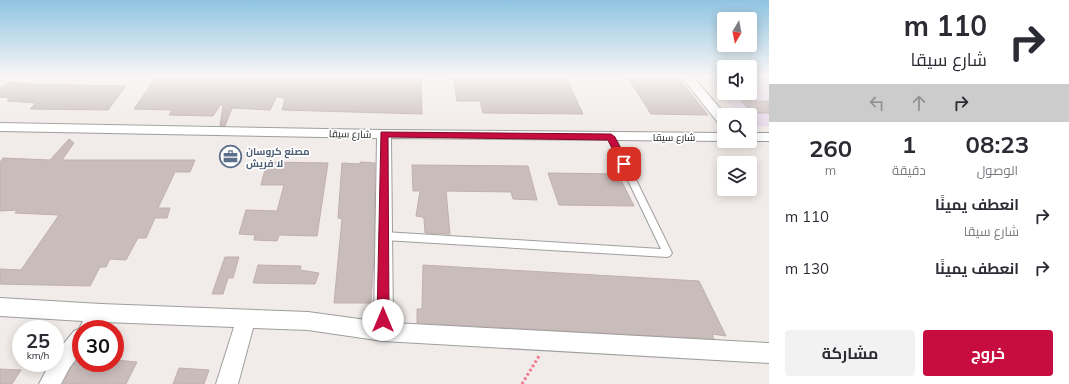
<!DOCTYPE html>
<html lang="ar">
<meta charset="utf-8">
<style>
:root{--surface:#fff;--page:#f2f2f3;--text:#2b2b33;--muted:#7c7c81;--accent:#c70c3f}
body{margin:0;font-family:Mulish,Cairo,sans-serif;background:var(--page);color:var(--text);direction:rtl;height:100vh;display:flex;flex-direction:column;font-size:15px;white-space:nowrap}
*{box-sizing:border-box;margin:0}
p{font-size:13px;color:var(--muted)}
.icon{flex:none;width:22px;height:22px;fill:none;stroke:currentColor;stroke-width:2;stroke-linecap:round;stroke-linejoin:round}
.map{position:relative;flex:1;overflow:hidden;direction:ltr}
.panel{display:flex;flex-direction:column;background:var(--surface);width:300px}
.panel>*{flex:none}
.hud{background:#fff;color:var(--text);overflow:hidden}
.needle{width:26px;rotate:190deg}
.tools{position:absolute;left:717px;top:12px;display:grid;gap:8px}
.tools a{display:grid;place-items:center;width:40px;height:40px;border-radius:4px;background:var(--surface);box-shadow:0 2px 10px #0003;font-size:20px}
.speed{position:absolute;left:12px;top:320px;display:flex;gap:8px;font-size:20px;font-weight:700;text-align:center}
.speed>*{display:grid;place-content:center;width:52px;height:52px;border-radius:50%;background:var(--surface);box-shadow:0 2px 10px #0003;line-height:1}
.speed small{font-size:10px;font-weight:400}
.speed .limit{border:6px solid #d22;background:#fff;color:#111}
.pin{position:absolute;display:grid;place-items:center;width:34px;height:34px;color:#fff;margin:-17px;border-radius:8px;box-shadow:0 2px 6px #0006}
.me{position:absolute;width:44px;margin:-22px;rotate:0deg;stroke-linejoin:round;filter:drop-shadow(0 0 3px #0008)}
.turn{display:flex;align-items:center;gap:14px;height:84px;padding:0 16px;font-size:18px}
.turn .icon{width:52px;height:52px;stroke-width:2.5}
.turn b{display:block;font-size:28px;line-height:34px}
.lanes{display:flex;align-items:center;height:38px;padding:0 16px;background:#0003;justify-content:center;gap:20px;direction:ltr}
.lanes .off{opacity:.35}
.eta{display:flex;justify-content:space-evenly;align-items:center;height:68px;text-align:center}
.eta b{font-size:24px;font-weight:700;line-height:28px}
.action{display:flex;gap:8px;margin-top:auto;padding:8px 16px}
.action a{flex:1;height:46px;border-radius:4px;background:var(--accent);color:#fff;font-size:16px;font-weight:700;line-height:46px;text-align:center}
.action a+a{background:var(--page);color:var(--text)}
ul{padding:0;list-style:none}
li{display:flex;align-items:center;gap:12px;height:52px;padding:0 16px}
li div{flex:1}
li b{display:block;font-size:15px}
li em{font-style:normal}
main{display:flex;flex:1;min-height:0}
.map>svg:first-child{display:block}
.industrial{fill:#e8dbea}
.building{fill:#c9bdbc;stroke:#c2afac}
.lines{fill:none;stroke-linecap:round;stroke-linejoin:round}
.service-casing{stroke:#9e9e9e;stroke-width:2}
.minor-casing{stroke:#9e9e9e;stroke-width:2}
.path{stroke:#f2788d;stroke-width:3;stroke-dasharray:2.5 2.5;stroke-linecap:butt}
.service{fill:#fff;fill-rule:evenodd}
.minor{fill:#fff;fill-rule:evenodd}
.route{fill:#c70c3f;stroke:#810829}
.labels{text-anchor:middle;dominant-baseline:central;stroke-width:3.5;stroke-linejoin:round;paint-order:stroke}
.street-label{font-size:10px;fill:#212121;stroke:#fff}
.service-label{font-size:10px;font-weight:bold;fill:#4e5e75;stroke:#fff;text-anchor:start}
</style>
<main>
<section class="panel">
<div class="hud">
<div class="turn"><svg class="icon" aria-label="right" viewBox="0 0 24 24"><path d="M7 20v-9h11M14 6l5 5-5 5"/></svg><div><b>110 m</b>شارع سيقا</div></div>
<div class="lanes"><svg class="icon off" aria-label="left" viewBox="0 0 24 24"><path d="M17 20v-9H6M10 6l-5 5 5 5"/></svg><svg class="icon off" aria-label="ahead" viewBox="0 0 24 24"><path d="M12 20V5M6 11l6-6 6 6"/></svg><svg class="icon" aria-label="right" viewBox="0 0 24 24"><path d="M7 20v-9h11M14 6l5 5-5 5"/></svg></div>
</div>
<div class="eta">
<div><b>08:23</b><p>الوصول</p></div>
<div><b>1</b><p>دقيقة</p></div>
<div><b>260</b><p>m</p></div>
</div>
<ul>
<li><svg class="icon" aria-label="right" viewBox="0 0 24 24"><path d="M7 20v-9h11M14 6l5 5-5 5"/></svg><div><b>انعطف يمينًا</b><p>شارع سيقا</p></div><em>110 m</em></li>
<li><svg class="icon" aria-label="right" viewBox="0 0 24 24"><path d="M7 20v-9h11M14 6l5 5-5 5"/></svg><div><b>انعطف يمينًا</b></div><em>130 m</em></li>
</ul>
<div class="action"><a>خروج</a><a>مشاركة</a></div>
</section>
<div class="map">
<svg width="769" height="384" viewBox="0 0 769 384">
<rect width="100%" height="100%" fill="#f1ece9"/>
<path class="industrial" d="M706,76h18v17h26v-17h19v50h-19v-11h-10z"/>
<g class="building">
<path d="M157,76h264l1,38 -140,-4 3,-11 -8,-3 -7,14 -38,-2 -7,18h-5l3,-21 -2,-1 -8,12 -44,-1 3,-5 -38,-1z"/>
<path d="M453,76h112l18,38 -100,-1 -3,-12h-23z"/>
<path d="M627,76h50l31,39 -57,-1z"/>
<path d="M9,82l21,2 96,2 -18,24 -78,-1 6,-6 -29,-2 4,-3 -11,-1v-9z"/>
<path d="M739,98h13l3,3h14v12h-17z"/>
<path d="M69,139l5,4 -12,17h133l-5,12h-15l-17,36h12l-3,10h-12l-9,20h-8l-12,22 -16,-1 -4,8h-6l-10,19 -90,-2v-15l21,1 38,-55 -44,-2 2,-3 -17,1v-49l3,-4 47,2z"/>
<path d="M267,162l61,1 -11,73 -38,-1 -2,6 -23,-1 1,-5 -16,-1 7,-24 31,1 7,-26h-23z"/>
<path d="M360,162l15,1 -1,94 -3,46h-37l8,-84 -4,-1 4,-55 18,1z"/>
<path d="M412,165l116,1 9,34 -24,-1 -2,-7 -65,-1 4,43 -25,-1 -1,-14 -1,-2 -7,-1 4,-25h-7z"/>
<path d="M548,173l70,1 16,32 -75,-1z"/>
<path d="M225,257h14l-6,21h-5l-5,16h-11z"/>
<path d="M258,265l43,1 -1,4 19,3 -4,11 -62,-1z"/>
<path d="M423,265l276,16 27,55 -14,-2 2,5 -297,-16v-14h5z"/>
<path d="M81,355v8h34v-3l22,2 -11,22h-63l8,-16z"/>
<path d="M179,368l30,2 -5,14h-31z"/>
<path d="M0,369l21,1 -9,14h-12z"/>
</g>
<g class="lines">
<defs>
<path id="service" d="M608,135h6l1,2 57,116 -2,3 -3,1 -283,-17 -3,-1 -1,-3 1,-3 3,-1 277,17 -54,-112z"/>
<g id="minor">
<path d="M681,76h11l34,39h-2v10l-5,-1z"/>
<path d="M0,123l384,7 340,3v8h1h-1l-333,-3 2,185 376,20v20l-386,-22 -75,-11 -55,-2 -15,56h-22l18,-57 -129,-5 -5,7h-19v24l-11,14 -9,17h-22l11,-21h5l1,-10 18,-22 5,-2 4,-8 -83,-5v-18l101,6 207,8 66,9 3,-183 -377,-7z"/>
<path d="M750,133h19v8h-20h1z"/>
</g>
</defs>
<use href="#service" class="service-casing"/>
<use href="#minor" class="minor-casing"/>
<path class="path" d="M522,384l17,-28"/>
<use href="#service" class="service"/>
<use href="#minor" class="minor"/>
</g>
<linearGradient id="sky" x2="0" y2="1"><stop stop-color="#90c4e2"/><stop offset="0.59" stop-color="#f9f6f5"/><stop offset="1" stop-color="#f9f6f5" stop-opacity="0"/></linearGradient>
<rect width="769" height="129" fill="url(#sky)"/>
<path class="route" d="M381,132l230,2 4,3 13,27 -4,3 -3,-1 -13,-26 -220,-3 1,183 -2,4 -4,2 -4,-2 -2,-4z"/>
<defs>
<symbol id="office-ring" viewBox="-11 -11 22 22"><circle r="9.5" fill="#fff" stroke="#5c6f8a" stroke-width="1.5"/><path d="M-6-3h4V-5.5h4V-3h4V5H-6ZM-1-4.5V-3h2v-1.5ZM-6 0V1H6V0Z" fill="#5c6f8a"/></symbol>
</defs>
<g fill-rule="evenodd">
<use href="#office-ring" x="218" y="144" width="25" height="25"/>
</g>
<g class="labels">
<g class="street-label">
<text transform="translate(350 134) rotate(1)">شارع سيقا</text>
<text x="674" y="137">شارع سيقا</text>
</g>
<g class="service-label">
<text x="246" y="151">مصنع كروسان<tspan x="246" dy="12">لا فريش</tspan></text>
</g>
</g>
</svg>
<div class="tools">
<a><svg class="needle" viewBox="-14 -14 28 28"><path d="M0-13l5 13h-10z" fill="#e53935"/><path d="M0 13l5-13h-10z" fill="#7c7c81"/></svg></a>
<a><svg class="icon" aria-label="sound" viewBox="0 0 24 24"><path d="M4 9h4l5-4v14l-5-4H4zM17 9q2 3 0 6"/></svg></a>
<a><svg class="icon" aria-label="search" viewBox="0 0 24 24"><circle cx="10" cy="10" r="6"/><path d="M15 15l6 6"/></svg></a>
<a><svg class="icon" aria-label="layers" viewBox="0 0 24 24"><path d="M12 4l9 5-9 5-9-5zM3 14l9 5 9-5"/></svg></a>
</div>
<div class="speed"><div>25<small>km/h</small></div><div class="limit">30</div></div>
<div class="pin" style="left:624px;top:164px;background:#d93025"><svg class="icon" aria-label="arrive" viewBox="0 0 24 24"><path d="M6 21V4h12l-3 4 3 4H6"/></svg></div>
<svg class="me" style="left:383px;top:320px" viewBox="-20 -20 40 40"><circle r="19" fill="#fff"/><path d="M0-13L10 11 0 6-10 11z" fill="#c70c3f"/></svg>
</div>
</main>
